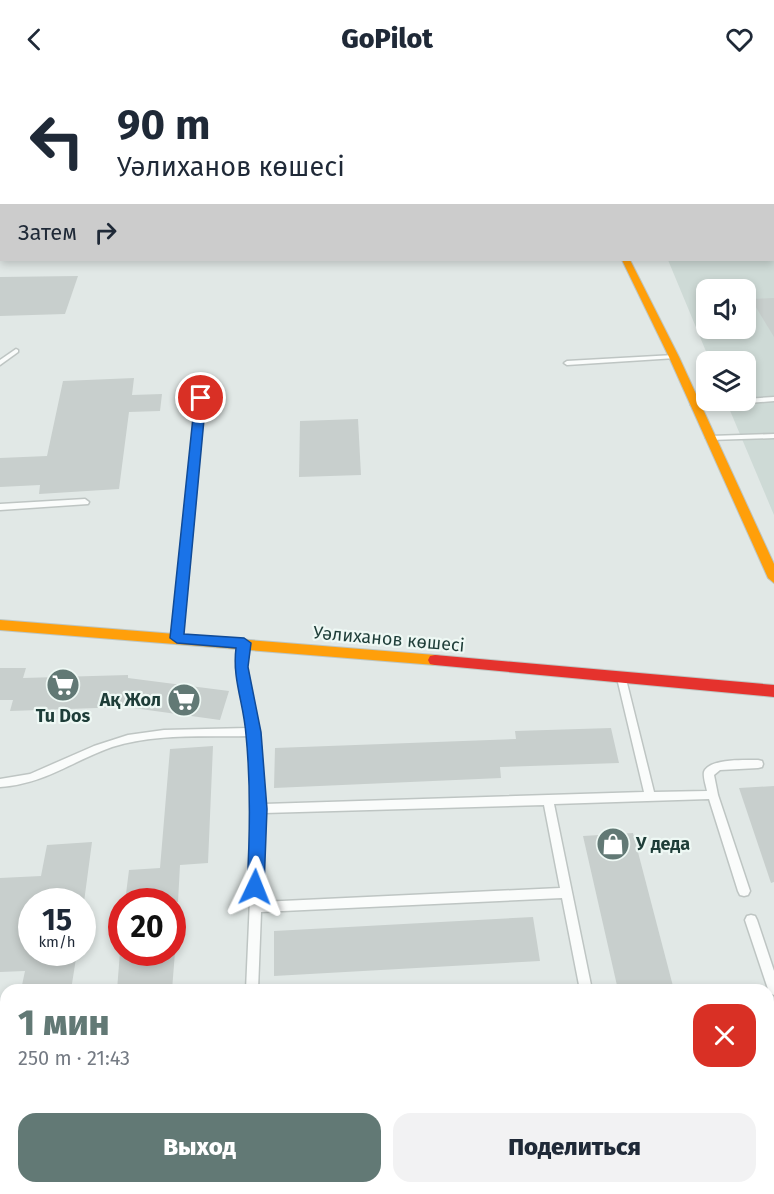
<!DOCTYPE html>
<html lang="ru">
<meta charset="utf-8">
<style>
:root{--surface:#fff;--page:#f2f2f3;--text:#1f2937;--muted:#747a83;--accent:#627975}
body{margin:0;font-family:"Fira Sans",sans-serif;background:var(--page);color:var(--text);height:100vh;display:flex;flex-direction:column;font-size:22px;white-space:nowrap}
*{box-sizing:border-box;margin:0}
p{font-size:20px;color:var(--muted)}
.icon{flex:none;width:33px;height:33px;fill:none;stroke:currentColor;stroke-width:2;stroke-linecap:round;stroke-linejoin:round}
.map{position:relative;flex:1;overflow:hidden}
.panel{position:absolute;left:0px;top:906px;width:774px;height:210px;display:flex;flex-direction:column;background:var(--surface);border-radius:18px 18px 0 0;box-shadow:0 3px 9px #0003}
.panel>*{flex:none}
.guide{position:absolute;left:0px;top:0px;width:774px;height:183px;box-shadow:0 3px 9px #0003;background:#fff;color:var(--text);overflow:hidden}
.controls{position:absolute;left:696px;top:201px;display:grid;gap:12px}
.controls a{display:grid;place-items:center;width:60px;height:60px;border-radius:12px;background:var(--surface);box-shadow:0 3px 9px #0003;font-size:30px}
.speed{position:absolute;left:18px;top:810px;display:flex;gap:12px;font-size:30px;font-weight:700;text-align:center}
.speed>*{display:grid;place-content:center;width:78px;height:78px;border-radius:50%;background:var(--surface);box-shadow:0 3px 9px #0003;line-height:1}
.speed small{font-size:15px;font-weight:400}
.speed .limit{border:9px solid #d22;background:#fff;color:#111}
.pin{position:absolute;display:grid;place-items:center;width:51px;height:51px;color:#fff;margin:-26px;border:3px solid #fff;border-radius:50%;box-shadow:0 2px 6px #0007}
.me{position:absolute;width:66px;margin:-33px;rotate:2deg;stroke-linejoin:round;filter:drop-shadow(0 0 4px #0008)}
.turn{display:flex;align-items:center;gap:21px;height:126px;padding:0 18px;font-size:27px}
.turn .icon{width:78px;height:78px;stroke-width:2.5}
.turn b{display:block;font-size:42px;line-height:51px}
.then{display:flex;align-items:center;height:57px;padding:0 18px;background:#0003;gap:12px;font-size:22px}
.round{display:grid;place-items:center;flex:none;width:63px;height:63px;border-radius:18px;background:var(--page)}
.head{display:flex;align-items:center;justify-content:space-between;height:102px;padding:0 18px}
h1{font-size:36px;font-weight:800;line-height:45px;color:var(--accent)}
.cta{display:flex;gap:12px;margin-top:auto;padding:12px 18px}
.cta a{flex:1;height:69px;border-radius:18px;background:var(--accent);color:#fff;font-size:24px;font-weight:800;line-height:69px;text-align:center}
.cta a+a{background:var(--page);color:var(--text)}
header{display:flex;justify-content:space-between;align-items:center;height:78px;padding:0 18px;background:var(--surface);font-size:27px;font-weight:800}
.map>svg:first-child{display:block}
.built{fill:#cedad6;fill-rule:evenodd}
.building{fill:#c8cfcd}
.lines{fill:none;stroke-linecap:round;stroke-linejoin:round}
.lane-casing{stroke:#bec5c3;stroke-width:3}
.street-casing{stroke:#bec5c3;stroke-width:3}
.slow-casing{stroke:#bdc6c3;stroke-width:2}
.jam-casing{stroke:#bdc6c3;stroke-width:2}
.lane{fill:#fafcfb;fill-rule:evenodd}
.street{fill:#fafcfb;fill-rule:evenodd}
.slow{fill:#ff9f0a;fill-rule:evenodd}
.jam{fill:#e5322d;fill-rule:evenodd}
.rail-casing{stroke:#c5cac9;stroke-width:4}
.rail{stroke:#eef8f4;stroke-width:2;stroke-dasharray:8;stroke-linecap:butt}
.route{fill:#1a73e8;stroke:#114b97;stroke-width:1.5}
.labels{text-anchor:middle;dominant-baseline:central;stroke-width:4.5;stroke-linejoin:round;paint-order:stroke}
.street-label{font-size:18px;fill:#1e3d38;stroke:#eef8f4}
.poi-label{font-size:18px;font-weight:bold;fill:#1e3d38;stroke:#eef8f4;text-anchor:end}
</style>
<header><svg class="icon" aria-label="back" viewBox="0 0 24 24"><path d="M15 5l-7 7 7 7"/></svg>GoPilot<svg class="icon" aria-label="heart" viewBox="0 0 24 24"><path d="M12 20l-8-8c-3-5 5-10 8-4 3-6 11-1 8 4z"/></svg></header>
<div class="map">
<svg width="774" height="1116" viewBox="0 0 774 1116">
<rect width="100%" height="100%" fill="#e1e8e6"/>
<path class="built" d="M61,0h713v437l-48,-114 20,-1v-38l-36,-1 -42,-101h104v-180zM706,212h40v38h-40z"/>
<g class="building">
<path d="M78,198l-13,38 -65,2v-39z"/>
<path d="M774,220v39l-23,-38z"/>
<path d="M134,300l-2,17 30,-1 -2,17 -31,1 -10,77 -80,5 1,-9 -40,2v-29l47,-2 16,-75z"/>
<path d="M358,341l3,56 -62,2 1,-56z"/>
<path d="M0,590h26l-3,10 105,-3v3l101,13 -9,29 -94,-13 -116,4 3,-11h-13z"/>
<path d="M611,650l8,35 -119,4 1,11 -227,10 1,-40 241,-9 -1,-8z"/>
<path d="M213,668l-5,117 -28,2 -2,37h-53l4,-32 31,-2 10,-119z"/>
<path d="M774,708v96l-3,1 -32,-95z"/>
<path d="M633,755l41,157h-56l-35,-154z"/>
<path d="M92,764l-8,60h-52v50h45l-6,38h-50l4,-19 -25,1v-94l41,-2 6,-31z"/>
<path d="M533,839l7,44 -266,15v-45z"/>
<path d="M120,874h55l-3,38h-55z"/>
</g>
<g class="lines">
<defs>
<g id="lane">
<path d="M197,0h5l-1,2h-5z"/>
<rect x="772" y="166" width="2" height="4"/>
<path d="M16,271l2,1v2l-18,13v-5z"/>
<path d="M674,277l2,1v2l-109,7 -3,-2 3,-2z"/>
<path d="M198,317h6l1,2 -23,241 -5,3 -5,-3z"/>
<path d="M774,319v4l-79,6 -4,-2 4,-2 51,-3v-1z"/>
<path d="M774,356v4l-64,2 -4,-2 4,-2z"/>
<path d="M85,421l4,3 -1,2 -88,6v-6z"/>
<path d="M244,562l5,3 -3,24 13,65 5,72 380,-12 -27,-114 2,-3h6l29,117 53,-1c-1,-5 -4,-14 -3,-19 5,-14 42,-12 54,-12l4,1 1,3 -1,3 -4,1 -38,2 -6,5 4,20 32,96 -2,4 -4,1 -4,-1 -2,-4 -29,-92 -155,5 38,186h-12l-18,-92 -301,14 -3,78h-12l8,-181 -5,-73c-45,1 -94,-3 -137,11 -40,14 -67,37 -112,40v-8l30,-5 64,-28 34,-11 36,-5 84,-2 -12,-61 3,-24zM544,727l16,83 -299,14 3,-89z"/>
<path d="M751,837l4,1 2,4 17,51v24l-4,-2 -2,-4 -23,-69 2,-4z"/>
<path d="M618,1110h14l1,6h-14z"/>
</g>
<path id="street" d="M0,1l3,1 -1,5h-2z"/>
<g id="slow">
<path d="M622,182h8l49,97 95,207v19l-6,-5 -99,-221z"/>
<path d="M0,542l435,35 5,1 2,4 -2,4 -5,1 -435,-35z"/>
</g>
<path id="jam" d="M435,577l339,30v12l-339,-32 -5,-1 -2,-4 2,-4z"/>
</defs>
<use href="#lane" class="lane-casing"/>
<use href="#street" class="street-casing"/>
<use href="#slow" class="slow-casing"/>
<use href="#jam" class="jam-casing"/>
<use href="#lane" class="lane"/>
<use href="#street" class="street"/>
<use href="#slow" class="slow"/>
<use href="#jam" class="jam"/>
<defs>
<g id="rail">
<path d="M621,0l5,2"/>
<path d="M707,0l8,2"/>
</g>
</defs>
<use href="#rail" class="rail-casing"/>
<use href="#rail" class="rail"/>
</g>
<path class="route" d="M201,316l5,4 -22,236 60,4 7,5 -3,24 13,65 6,77 -3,78 -3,6 -6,2 -5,-2 -3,-6c3,-51 4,-101 -1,-152 -2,-31 -14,-56 -10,-87l-59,-5 -7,-5 25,-240z"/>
<defs>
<symbol id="supermarket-disc" viewBox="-11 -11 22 22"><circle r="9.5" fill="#627975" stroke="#eef8f4"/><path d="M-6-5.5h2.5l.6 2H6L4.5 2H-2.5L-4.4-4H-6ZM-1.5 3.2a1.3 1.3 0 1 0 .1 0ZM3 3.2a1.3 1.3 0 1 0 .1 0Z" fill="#fff"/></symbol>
<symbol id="shop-disc" viewBox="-11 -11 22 22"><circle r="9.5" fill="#627975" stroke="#eef8f4"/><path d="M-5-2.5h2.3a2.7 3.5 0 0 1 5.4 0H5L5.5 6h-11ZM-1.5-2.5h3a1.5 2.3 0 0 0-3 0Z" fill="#fff"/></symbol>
</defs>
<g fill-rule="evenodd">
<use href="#supermarket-disc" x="44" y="588" width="38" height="38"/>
<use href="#supermarket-disc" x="165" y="603" width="38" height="38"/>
<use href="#shop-disc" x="594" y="747" width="38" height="38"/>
</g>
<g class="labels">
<g class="street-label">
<text transform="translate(389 561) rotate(5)">Уәлиханов көшесі</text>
</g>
<g class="poi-label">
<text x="161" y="622">Ақ Жол</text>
<text x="63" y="638" text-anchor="middle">Tu Dos</text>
<text x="636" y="766" text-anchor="start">У деда</text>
</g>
</g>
</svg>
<div class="controls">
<a><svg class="icon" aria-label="sound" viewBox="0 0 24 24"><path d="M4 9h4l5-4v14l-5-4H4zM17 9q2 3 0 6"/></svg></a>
<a><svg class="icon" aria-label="layers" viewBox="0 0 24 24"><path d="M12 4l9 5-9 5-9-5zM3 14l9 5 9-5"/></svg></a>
</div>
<div class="speed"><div>15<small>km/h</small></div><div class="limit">20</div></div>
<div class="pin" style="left:201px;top:320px;background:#d93025"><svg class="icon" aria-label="arrive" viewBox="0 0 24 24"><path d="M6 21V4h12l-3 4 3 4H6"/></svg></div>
<svg class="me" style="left:255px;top:809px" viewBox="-20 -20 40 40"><path d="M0-17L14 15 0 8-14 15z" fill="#1a73e8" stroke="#fff" stroke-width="4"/></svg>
<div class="guide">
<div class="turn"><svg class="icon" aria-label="left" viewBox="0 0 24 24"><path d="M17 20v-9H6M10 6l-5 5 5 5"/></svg><div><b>90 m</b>Уәлиханов көшесі</div></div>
<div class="then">Затем<svg class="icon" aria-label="right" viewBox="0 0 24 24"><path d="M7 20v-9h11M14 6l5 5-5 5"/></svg></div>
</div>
<section class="panel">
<div class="head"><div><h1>1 мин</h1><p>250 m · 21:43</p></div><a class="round" style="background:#d93025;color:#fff"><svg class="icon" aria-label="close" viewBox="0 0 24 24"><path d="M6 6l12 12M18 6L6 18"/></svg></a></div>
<div class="cta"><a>Выход</a><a>Поделиться</a></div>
</section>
</div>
